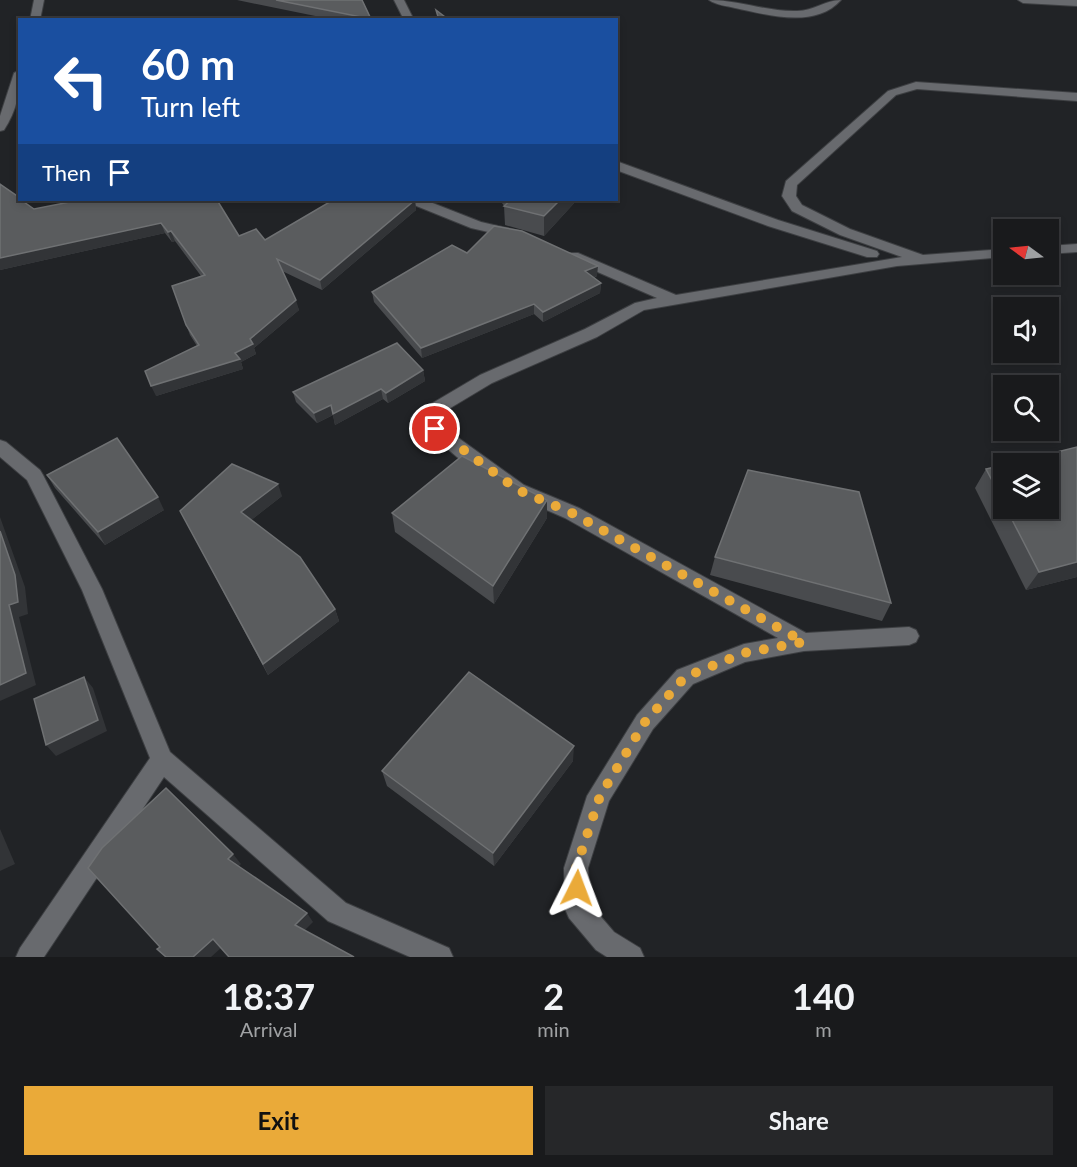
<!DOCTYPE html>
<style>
:root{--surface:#191a1c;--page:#262729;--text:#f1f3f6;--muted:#9fa1a3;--line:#37383b;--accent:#eaaa39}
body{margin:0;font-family:Lato,sans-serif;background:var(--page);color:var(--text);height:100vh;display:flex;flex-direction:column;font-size:22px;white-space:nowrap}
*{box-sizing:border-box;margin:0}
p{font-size:20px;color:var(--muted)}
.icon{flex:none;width:33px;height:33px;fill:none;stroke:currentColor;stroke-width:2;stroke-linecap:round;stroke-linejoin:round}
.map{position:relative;height:957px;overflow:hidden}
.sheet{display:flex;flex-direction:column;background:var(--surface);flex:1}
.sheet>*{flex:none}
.guide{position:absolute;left:18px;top:18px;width:600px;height:183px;border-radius:0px;box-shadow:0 3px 9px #0003,0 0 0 2px var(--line);background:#1a4fa0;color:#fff;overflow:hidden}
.needle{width:39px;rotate:285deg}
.buttons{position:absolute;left:993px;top:219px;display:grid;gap:12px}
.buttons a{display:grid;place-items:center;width:66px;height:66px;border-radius:0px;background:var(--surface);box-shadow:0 3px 9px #0003,0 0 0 2px var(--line);font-size:30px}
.pin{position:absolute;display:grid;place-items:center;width:51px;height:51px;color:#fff;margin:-26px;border:3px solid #fff;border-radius:50%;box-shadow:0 2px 6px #0007}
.me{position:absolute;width:66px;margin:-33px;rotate:3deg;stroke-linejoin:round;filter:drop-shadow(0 0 4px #0008)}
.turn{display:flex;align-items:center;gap:21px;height:126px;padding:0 24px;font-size:27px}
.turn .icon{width:78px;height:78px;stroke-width:2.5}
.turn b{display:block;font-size:42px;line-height:51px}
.then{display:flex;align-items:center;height:57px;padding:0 24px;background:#0003;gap:12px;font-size:22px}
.eta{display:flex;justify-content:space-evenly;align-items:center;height:102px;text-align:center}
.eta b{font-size:36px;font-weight:700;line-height:42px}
.action{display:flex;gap:12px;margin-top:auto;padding:12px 24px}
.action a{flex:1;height:69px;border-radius:0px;background:var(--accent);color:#111;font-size:24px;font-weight:700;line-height:69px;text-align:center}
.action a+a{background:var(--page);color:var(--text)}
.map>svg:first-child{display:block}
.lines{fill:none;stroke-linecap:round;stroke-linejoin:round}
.street-casing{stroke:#3d3f42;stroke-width:2}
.street{fill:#686a6e;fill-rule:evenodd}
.wall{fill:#494b4e}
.shaded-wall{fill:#323437}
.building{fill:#5a5c5e;stroke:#6f7173;stroke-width:1.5}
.route{stroke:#eaaa39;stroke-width:10;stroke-dasharray:0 18}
</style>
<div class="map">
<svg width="1077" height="957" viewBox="0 0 1077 957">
<rect width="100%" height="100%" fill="#212326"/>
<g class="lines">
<defs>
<g id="street">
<path d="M34,0h10l-4,20h-10z"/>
<path d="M394,0h10l10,20h-10z"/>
<path d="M709,0c30,0 58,12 88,11 17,0 28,-11 44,-11 -26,29 -73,15 -106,8 -8,-2 -19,-3 -26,-8z"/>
<path d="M1018,0h59v6l-54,-3z"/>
<path d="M20,70c0,22 -3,40 -16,60l-4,1v-15l14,-43z"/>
<path d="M916,82l161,11v8l-160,-12 -21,6 -99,90 -1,11 6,9 48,24 73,26 81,-6v8l-107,9 -253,44 -47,27 -105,46 -60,36 92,66 55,23 227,125 103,-6 7,3 3,6 -3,6 -7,3 -105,6 -59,11 -52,22 -40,45 -44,72 -21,67 2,36 24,28 26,16 4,9h-37l-11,-7 -27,-32 -4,-9 -1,-41 23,-72 50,-81 40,-45 67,-26 34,-6 -213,-120 -53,-23 -55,-38 -46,-39 3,-4 66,-39 105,-46 50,-26 22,-5 -89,-39 -2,-3 2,-3h10l98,42 226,-38 -62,-22 -48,-24 -10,-15 4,-15 102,-90z"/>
<path d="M616,161l162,59 99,31 2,3 -2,3h-10l-99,-31 -152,-56z"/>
<path d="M407,200h18l56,22 38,9 2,3 -7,4 -43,-10 -62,-25z"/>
<path d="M1077,244v8l-29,2v-8z"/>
<path d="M0,440l6,2 34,28 3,5 59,114 68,163 176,151 103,45 4,9h-43l-82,-36 -164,-144 -120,180h-28l4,-9 130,-190 -68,-168 -55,-110 -27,-23z"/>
</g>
</defs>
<use href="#street" class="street-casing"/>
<use href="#street" class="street"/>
</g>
<g class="wall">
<path d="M237,0h125l10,20h-37z"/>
<path d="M0,184l34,25 46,-9 159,36 26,4 150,-40 1,10 -94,80 -40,-19 17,39 -45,38 2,6 -15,8 2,7 -87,27 41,-50 -7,-11 -18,-49 29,-10 -26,-35 -3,1 -7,-9 -165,37z"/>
<path d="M500,200h77l-33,36 -39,-11 -1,-19z"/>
<path d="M467,253l130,23 -3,2 7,5 -1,10 -57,29 -9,-8 -112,44 -48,-56 -2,-10z"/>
<path d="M423,370l2,11 -37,22 -5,-4 -48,26 -2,-10 -16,8 -21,-21 -3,-10z"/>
<path d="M1004,465v43h44l29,69 -51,13 -51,-102 11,-19z"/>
<path d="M47,475l117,35 -59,35 -50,-57z"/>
<path d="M282,496l-31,24 84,89 4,12 -71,54 -88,-164z"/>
<path d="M547,500v18l-53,86 -99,-72 -3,-19z"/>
<path d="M715,557l176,46 -9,18 -172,-46z"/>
<path d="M573,761l-79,105 -107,-80 -5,-15z"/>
</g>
<g class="shaded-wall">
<path d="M415,200l1,10 -94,80 -2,-10z"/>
<path d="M560,200h17l-33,36v-20z"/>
<path d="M161,223l4,10 -165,37v-12z"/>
<path d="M171,231l4,10 -3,1 -4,-10z"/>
<path d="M598,266l-1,10 -12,5v-10z"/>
<path d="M601,283l-1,10 -57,29v-10z"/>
<path d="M296,300l3,10 -45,38 2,6 -15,8 2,7 -87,27 -5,-10 84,-33 15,-14z"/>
<path d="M534,304v10l-112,44 -1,-10z"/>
<path d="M423,370l2,11 -37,22 -2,-10z"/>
<path d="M381,389l2,10 -48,26 -2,-10 -16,8 -3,-10 17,-8z"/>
<path d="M278,484l4,12 -37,29 -4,-13z"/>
<path d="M158,497l6,13 -59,35 -7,-13z"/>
<path d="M547,500v18l-53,86 -1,-18z"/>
<path d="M0,517l25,70 3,27 -9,3 17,68 -36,16v-16l9,-80 -9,-74z"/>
<path d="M1077,562v15l-51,13 13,-18z"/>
<path d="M335,609l4,12 -71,54 -5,-11z"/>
<path d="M84,677l9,11 14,43 -51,25 -10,-11z"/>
<path d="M574,746l-1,15 -79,105 -1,-13z"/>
<path d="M0,829l15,35 -15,7z"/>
<path d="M233,854l8,10 -5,5 -8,-10z"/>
<path d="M307,913l6,9 -12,12 -6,-9z"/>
<path d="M213,939l8,9 -10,9h-18z"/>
</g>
<g class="building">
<path d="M276,0h86l9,19z"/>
<path d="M436,10l13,10h-10z"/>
<path d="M0,184l20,14v2h1l13,9 46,-9h-1h138l22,36 17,-7 9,11 68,-40h82l-95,80 -43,-21 19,41 -46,39 3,5 -18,9 5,6 -89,27 -6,-15 54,-26 -13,-20 -14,-39 33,-11 -34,-44 -3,1 -7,-9 -161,35z"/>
<path d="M511,200h49l-16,16 -40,-10z"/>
<path d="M494,226l28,5 76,35 -13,5 16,12 -58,29 -9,-8 -113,44 -49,-56 80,-47 15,8z"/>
<path d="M397,343l26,27 -37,23 -5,-4 -48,25 -2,-9 -17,8 -21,-21z"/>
<path d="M117,438l41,59 -60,35 -51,-57z"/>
<path d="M1077,447v115l-38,10 -33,-64h42v-44h-39z"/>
<path d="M462,456l85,44 -54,86 -101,-73z"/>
<path d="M232,464l46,20 -37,28 59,45 35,52 -72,55 -83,-153z"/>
<path d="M1004,465v38l-18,-34z"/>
<path d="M748,470l111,22 32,111 -176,-46z"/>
<path d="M0,531l15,44 3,27 -9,3 17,68 -26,12z"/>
<path d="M469,672l105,74 -81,107 -111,-82z"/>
<path d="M84,677l14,43 -52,25 -12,-46z"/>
<path d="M166,788l67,66 -5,5 79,54 -12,12 59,32h-125l-16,-18 -20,18h-27l-9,-8 3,-2 -72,-79 14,-20z"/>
</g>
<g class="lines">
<path class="route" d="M435,429l83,61 54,23 232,129 -60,11 -59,24 -40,45 -45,74 -24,72 1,20"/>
</g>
</svg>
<div class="buttons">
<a><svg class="needle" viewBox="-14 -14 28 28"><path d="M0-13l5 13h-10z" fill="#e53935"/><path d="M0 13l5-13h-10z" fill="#9fa1a3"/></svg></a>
<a><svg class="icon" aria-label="sound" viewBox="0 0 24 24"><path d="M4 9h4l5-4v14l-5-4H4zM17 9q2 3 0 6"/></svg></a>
<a><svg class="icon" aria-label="search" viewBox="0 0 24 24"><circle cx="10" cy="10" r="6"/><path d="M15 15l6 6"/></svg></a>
<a><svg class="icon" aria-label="layers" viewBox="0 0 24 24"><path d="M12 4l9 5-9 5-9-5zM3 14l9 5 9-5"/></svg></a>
</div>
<div class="pin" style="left:435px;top:429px;background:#d93025"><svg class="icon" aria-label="arrive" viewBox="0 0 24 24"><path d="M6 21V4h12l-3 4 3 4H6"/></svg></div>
<svg class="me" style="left:577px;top:888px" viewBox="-20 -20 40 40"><path d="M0-17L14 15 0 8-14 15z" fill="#eaaa39" stroke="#fff" stroke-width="4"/></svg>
<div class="guide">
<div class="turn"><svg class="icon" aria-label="left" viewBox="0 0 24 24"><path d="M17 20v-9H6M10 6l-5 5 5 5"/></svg><div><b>60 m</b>Turn left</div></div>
<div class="then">Then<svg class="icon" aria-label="arrive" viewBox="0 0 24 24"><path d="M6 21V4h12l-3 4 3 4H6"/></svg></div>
</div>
</div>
<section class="sheet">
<div class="eta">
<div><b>18:37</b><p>Arrival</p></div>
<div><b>2</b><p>min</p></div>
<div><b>140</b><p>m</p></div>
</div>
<div class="action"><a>Exit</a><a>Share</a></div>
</section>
